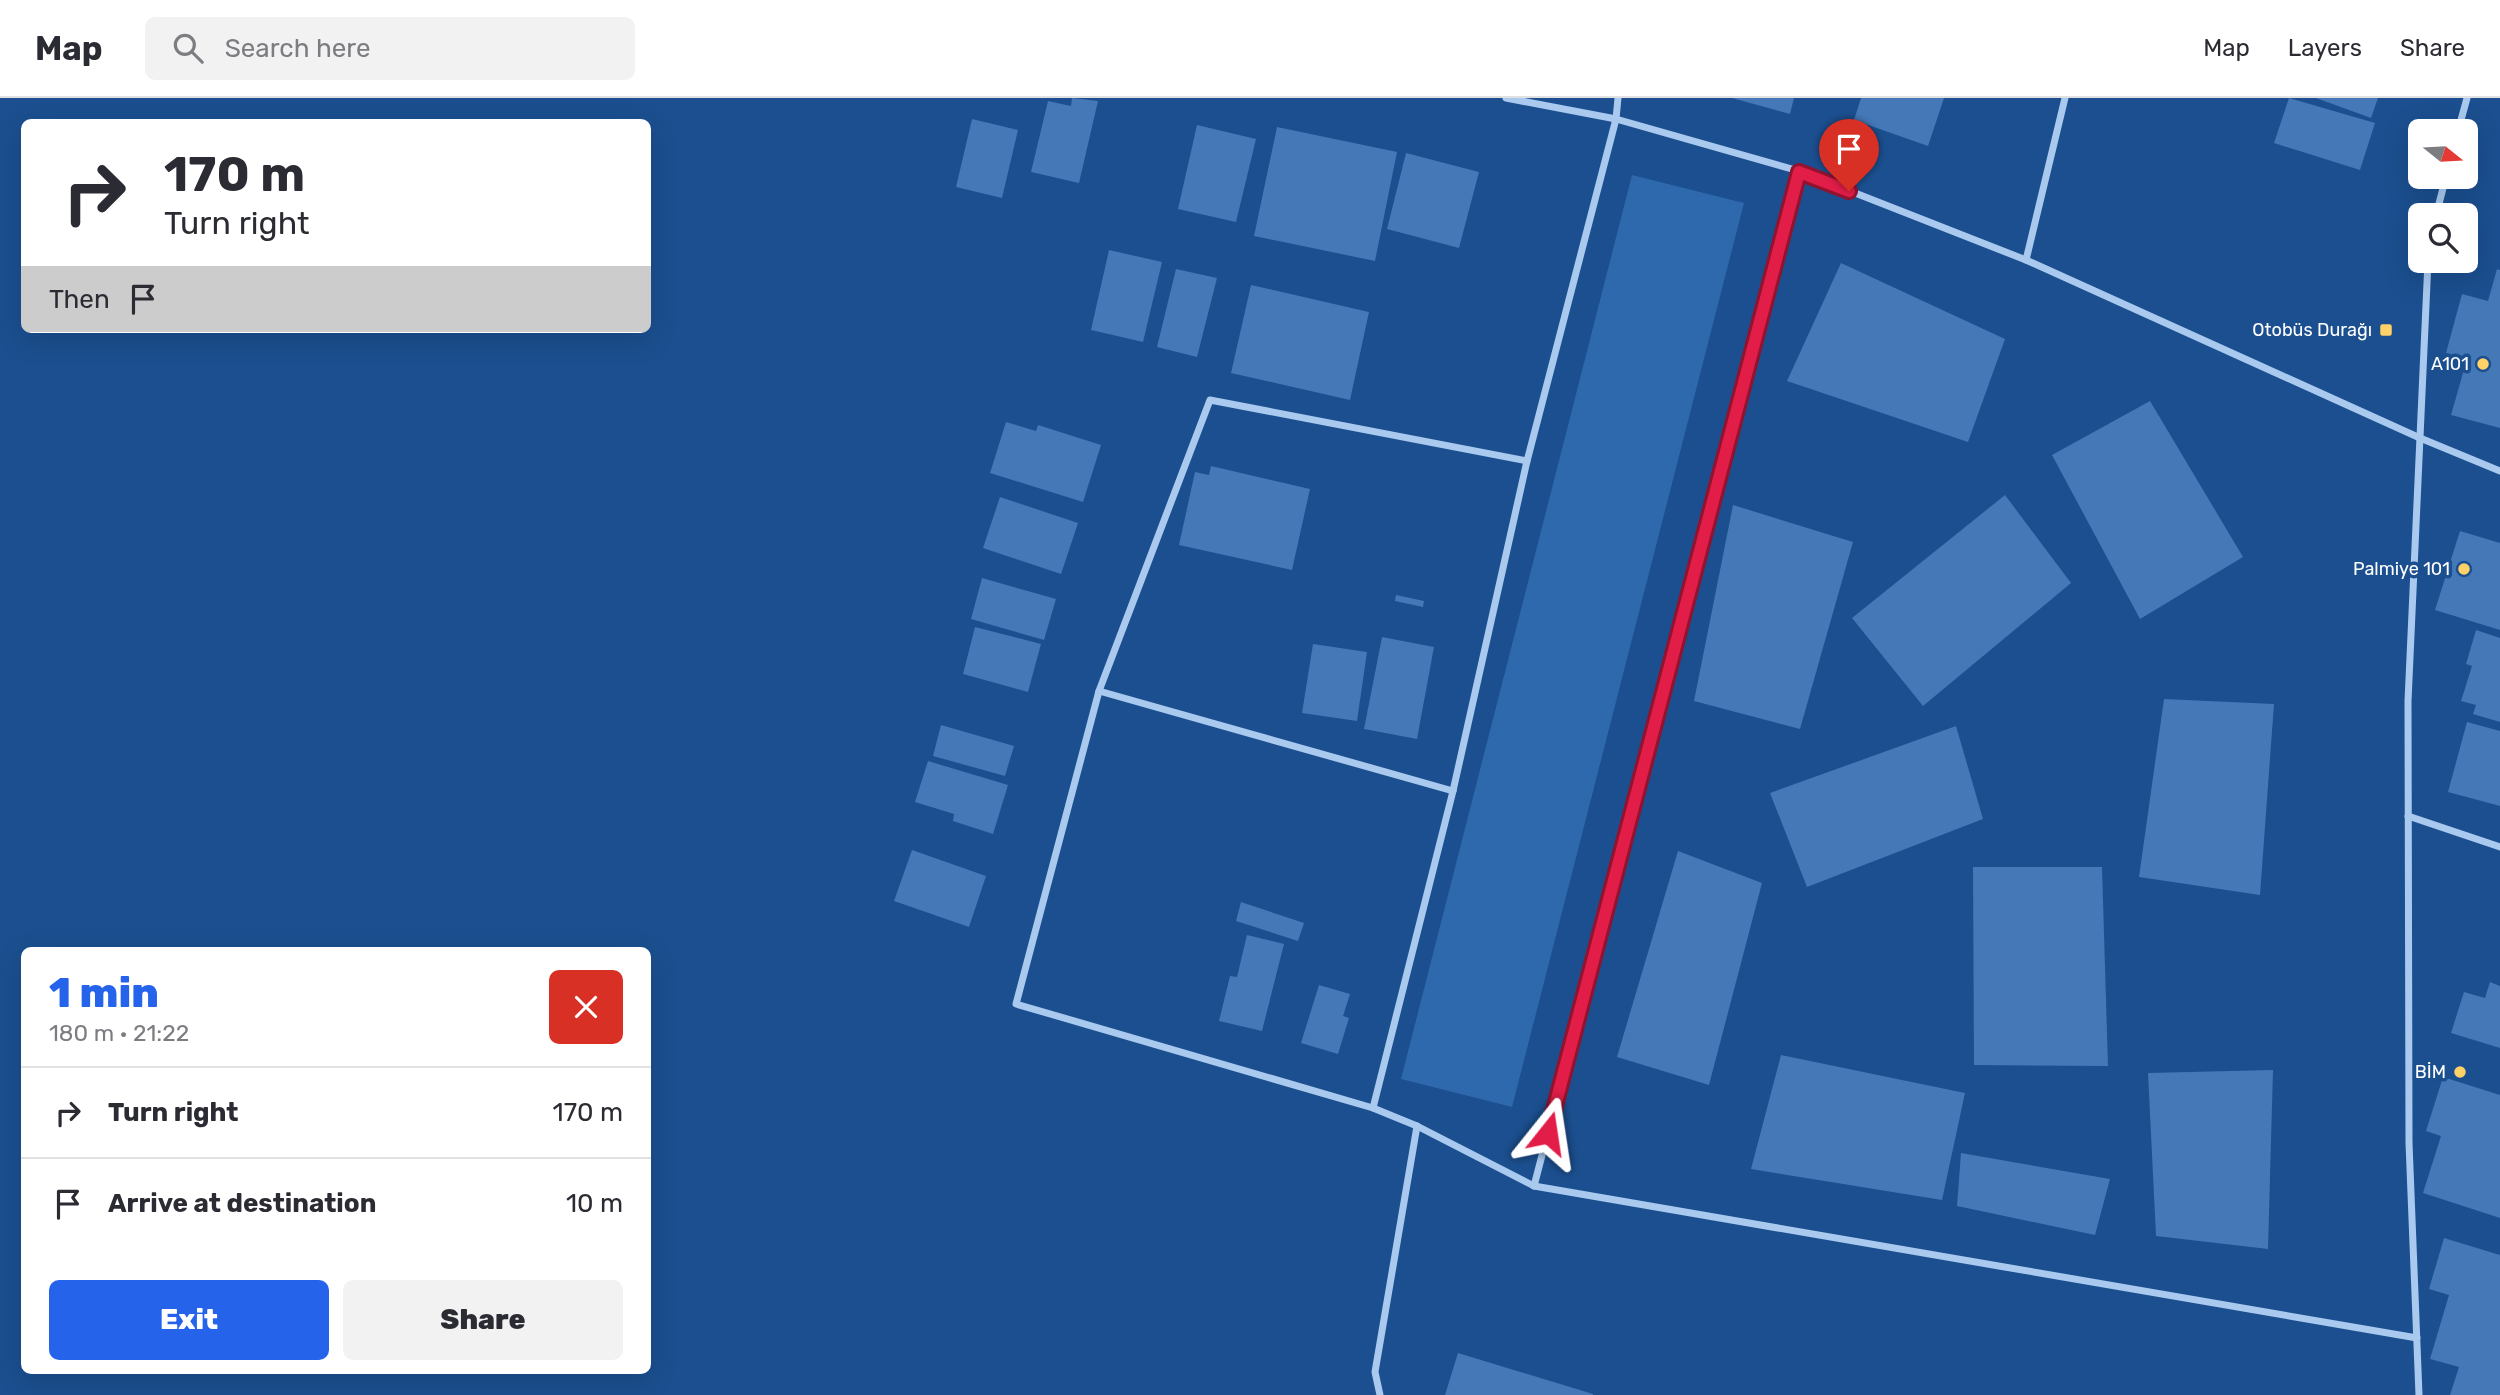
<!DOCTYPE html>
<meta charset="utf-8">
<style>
:root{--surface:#fff;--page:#f2f2f3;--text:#2b2b33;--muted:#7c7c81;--line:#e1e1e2;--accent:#2563eb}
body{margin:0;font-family:Rubik,sans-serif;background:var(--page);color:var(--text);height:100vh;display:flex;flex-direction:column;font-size:26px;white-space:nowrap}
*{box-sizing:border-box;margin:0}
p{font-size:23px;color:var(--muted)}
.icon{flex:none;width:38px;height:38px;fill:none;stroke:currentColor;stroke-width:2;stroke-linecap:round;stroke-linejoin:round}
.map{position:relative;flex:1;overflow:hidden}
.drawer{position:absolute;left:21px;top:849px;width:630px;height:427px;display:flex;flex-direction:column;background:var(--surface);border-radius:10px;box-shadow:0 7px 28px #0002}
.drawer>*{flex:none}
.hud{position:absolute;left:21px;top:21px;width:630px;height:214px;border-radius:10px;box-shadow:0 7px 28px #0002;background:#fff;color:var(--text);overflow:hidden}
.needle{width:46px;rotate:108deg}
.controls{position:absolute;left:2408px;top:21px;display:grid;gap:14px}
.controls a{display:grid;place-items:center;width:70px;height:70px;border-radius:10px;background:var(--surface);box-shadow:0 7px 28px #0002;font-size:35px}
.pin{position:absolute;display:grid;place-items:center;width:60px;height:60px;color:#fff;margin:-72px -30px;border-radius:50% 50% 50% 0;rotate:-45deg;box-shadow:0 0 7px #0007}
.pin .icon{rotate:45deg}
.me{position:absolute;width:77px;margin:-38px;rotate:15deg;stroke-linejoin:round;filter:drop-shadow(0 0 5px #0008)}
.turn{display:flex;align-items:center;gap:24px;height:147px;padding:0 28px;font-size:32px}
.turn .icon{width:91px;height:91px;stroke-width:2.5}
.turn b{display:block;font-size:49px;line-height:60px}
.then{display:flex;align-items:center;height:66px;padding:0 28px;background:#0003;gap:14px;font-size:26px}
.round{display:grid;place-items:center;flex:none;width:74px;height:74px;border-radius:10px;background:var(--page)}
.head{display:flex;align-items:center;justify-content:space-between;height:119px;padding:0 28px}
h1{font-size:42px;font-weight:800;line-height:52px;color:var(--accent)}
.primary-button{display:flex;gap:14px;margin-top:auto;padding:14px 28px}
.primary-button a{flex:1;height:80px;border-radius:10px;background:var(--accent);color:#fff;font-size:28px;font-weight:800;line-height:80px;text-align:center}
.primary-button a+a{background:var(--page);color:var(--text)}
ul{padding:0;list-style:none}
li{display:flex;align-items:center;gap:21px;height:91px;padding:0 28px;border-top:2px solid var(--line)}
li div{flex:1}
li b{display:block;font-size:26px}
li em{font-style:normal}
header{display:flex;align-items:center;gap:42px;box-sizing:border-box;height:98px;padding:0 35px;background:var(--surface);border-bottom:2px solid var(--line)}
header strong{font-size:33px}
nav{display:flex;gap:38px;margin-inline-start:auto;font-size:24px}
.search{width:490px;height:63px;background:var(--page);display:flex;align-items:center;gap:18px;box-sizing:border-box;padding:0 24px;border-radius:10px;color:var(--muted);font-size:26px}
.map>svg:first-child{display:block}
.green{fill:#2e69ad}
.building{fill:#4478b7}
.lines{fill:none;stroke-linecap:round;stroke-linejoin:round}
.minor{stroke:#a9c9ee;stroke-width:7}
.route-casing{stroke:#92132f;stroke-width:18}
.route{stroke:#e11d48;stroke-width:12}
.poi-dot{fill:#ffd166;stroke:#1b4f8f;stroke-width:2.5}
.labels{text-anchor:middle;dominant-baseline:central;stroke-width:7;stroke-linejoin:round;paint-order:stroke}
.poi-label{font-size:18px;fill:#fff;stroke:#1b4f8f;text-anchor:end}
</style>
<header>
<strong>Map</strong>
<div class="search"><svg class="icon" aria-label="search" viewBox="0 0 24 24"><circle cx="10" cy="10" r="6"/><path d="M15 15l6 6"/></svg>Search here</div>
<nav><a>Map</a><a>Layers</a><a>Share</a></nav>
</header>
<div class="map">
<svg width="2500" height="1297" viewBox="0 0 2500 1297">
<rect width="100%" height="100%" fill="#1b4f8f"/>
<path class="green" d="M1632,77l112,28 -232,904 -111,-28z"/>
<g class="building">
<path d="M1072,0l26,3 -19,82 -48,-11 17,-71 23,5z"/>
<path d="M1732,0h62l-4,16z"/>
<path d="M1861,0h83l-16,48 -74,-26z"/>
<path d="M2289,0l86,25 -15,47 -86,-27z"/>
<path d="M2316,0h62l-7,20z"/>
<path d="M972,21l46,11 -16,68 -46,-11z"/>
<path d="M1197,27l59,14 -20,83 -58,-13z"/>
<path d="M1277,29l120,25 -22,109 -121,-25z"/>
<path d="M1406,55l73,19 -20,76 -72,-19z"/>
<path d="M1109,152l53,12 -19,80 -52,-12z"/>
<path d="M1841,165l164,76 -37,103 -181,-61z"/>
<path d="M1176,171l41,9 -20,79 -40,-10z"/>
<path d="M2497,171l3,1v158l-49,-13 16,-56 -21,-6 16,-59 26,7z"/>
<path d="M1251,187l118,27 -19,88 -119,-27z"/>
<path d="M2150,303l93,156 -103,62 -88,-164z"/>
<path d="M1006,324l30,9 2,-6 63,20 -18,57 -93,-29z"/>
<path d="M1211,368l99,23 -18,81 -113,-25 16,-73 14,3z"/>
<path d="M2005,397l66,88 -148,123 -71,-88z"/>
<path d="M1000,399l78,26 -17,51 -78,-26z"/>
<path d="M1733,407l120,37 -53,187 -106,-28z"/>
<path d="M2460,433l40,12v87l-65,-20z"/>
<path d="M982,480l74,21 -12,41 -73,-21z"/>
<path d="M1396,497l28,6 -1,6 -28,-6z"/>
<path d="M975,529l66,17 -13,48 -65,-18z"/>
<path d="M2476,532l24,8v84l-27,-8 3,-9 -15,-4 11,-35 -6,-2z"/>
<path d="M1382,539l52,10 -17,92 -53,-10z"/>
<path d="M1313,546l54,8 -10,69 -55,-8z"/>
<path d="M2164,601l110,5 -14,191 -121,-18z"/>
<path d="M2467,624l33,9v75l-52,-14z"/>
<path d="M941,627l73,21 -9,30 -72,-20z"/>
<path d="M1956,628l27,93 -176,68 -37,-94z"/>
<path d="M928,663l80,24 -15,49 -40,-13 1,-7 -39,-12z"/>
<path d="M912,752l74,26 -17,51 -75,-26z"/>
<path d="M1678,753l84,32 -53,202 -92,-28z"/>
<path d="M1973,769h129l6,199 -134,-1z"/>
<path d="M1241,804l63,21 -6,18 -62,-20z"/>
<path d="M1247,837l37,9 -22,87 -43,-10 11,-45 7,1z"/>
<path d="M2490,884l10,4v62l-49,-15 13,-41 21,6z"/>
<path d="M1319,887l31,9 -7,22 6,2 -11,36 -37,-11z"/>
<path d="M1781,957l184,38 -23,107 -191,-31z"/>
<path d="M2273,972l-5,179 -112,-13 -8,-163z"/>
<path d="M2443,979l57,18v123l-77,-25 18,-57 -15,-5z"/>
<path d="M1961,1055l149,26 -15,56 -138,-29z"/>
<path d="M2444,1140l56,17v140h-50l9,-28 -29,-8 19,-64 -20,-6z"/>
<path d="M1458,1255l135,41v1h-148z"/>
</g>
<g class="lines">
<g class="minor">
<path d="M1506,0l110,21 183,52 227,89 394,178 80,33"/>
<path d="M2458,33l9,-33"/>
<path d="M1799,73l-265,1015 883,152"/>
<path d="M2436,117l10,-38"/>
<path d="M2026,162l39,-162"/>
<path d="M1099,593l354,100"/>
<path d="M2408,718l92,31"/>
<path d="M1373,1010l-357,-104 83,-313 111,-291 317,61"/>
<path d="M1534,1088l-117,-60 -44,-18 80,-317 74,-330 89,-342 2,-21"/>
<path d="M1380,1297l-5,-23 42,-246"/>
<path d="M2419,1297l-10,-252 -1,-442 20,-440"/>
</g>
</g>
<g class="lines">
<defs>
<path id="route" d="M1548,1035l251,-961 50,19"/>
</defs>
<use href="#route" class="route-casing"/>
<use href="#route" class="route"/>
</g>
<g class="poi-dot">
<rect x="2379" y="225" width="14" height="14" rx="3.5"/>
<circle cx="2483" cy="266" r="7"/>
<circle cx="2464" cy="471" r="7"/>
<circle cx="2460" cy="974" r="7"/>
</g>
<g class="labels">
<g class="poi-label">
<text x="2372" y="232">Otobüs Durağı</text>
<text x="2469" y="266">A101</text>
<text x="2450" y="471">Palmiye 101</text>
<text x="2446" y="974">BİM</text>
</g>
</g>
</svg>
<div class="controls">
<a><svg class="needle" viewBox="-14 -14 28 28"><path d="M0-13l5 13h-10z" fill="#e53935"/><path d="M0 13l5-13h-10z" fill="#7c7c81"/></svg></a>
<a><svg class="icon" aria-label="search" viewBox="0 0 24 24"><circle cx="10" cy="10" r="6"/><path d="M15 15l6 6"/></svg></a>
</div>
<div class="pin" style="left:1849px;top:93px;background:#d93025"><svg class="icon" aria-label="arrive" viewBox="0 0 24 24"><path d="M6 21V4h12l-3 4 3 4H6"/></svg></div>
<svg class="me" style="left:1548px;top:1035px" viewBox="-20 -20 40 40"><path d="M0-17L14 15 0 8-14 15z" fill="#e11d48" stroke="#fff" stroke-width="4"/></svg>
<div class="hud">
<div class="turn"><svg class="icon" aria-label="right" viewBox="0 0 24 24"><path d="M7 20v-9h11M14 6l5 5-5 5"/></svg><div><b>170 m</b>Turn right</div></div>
<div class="then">Then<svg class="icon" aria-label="arrive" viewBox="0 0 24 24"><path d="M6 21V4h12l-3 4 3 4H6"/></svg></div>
</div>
<section class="drawer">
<div class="head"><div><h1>1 min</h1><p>180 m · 21:22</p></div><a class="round" style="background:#d93025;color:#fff"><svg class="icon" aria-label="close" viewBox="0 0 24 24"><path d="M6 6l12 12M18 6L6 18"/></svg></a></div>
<ul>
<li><svg class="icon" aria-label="right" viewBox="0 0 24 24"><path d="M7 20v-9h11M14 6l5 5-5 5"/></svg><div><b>Turn right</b></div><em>170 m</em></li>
<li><svg class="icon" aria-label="arrive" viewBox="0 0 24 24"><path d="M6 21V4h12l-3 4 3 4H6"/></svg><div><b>Arrive at destination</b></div><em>10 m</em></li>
</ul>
<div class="primary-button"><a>Exit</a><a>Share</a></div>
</section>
</div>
